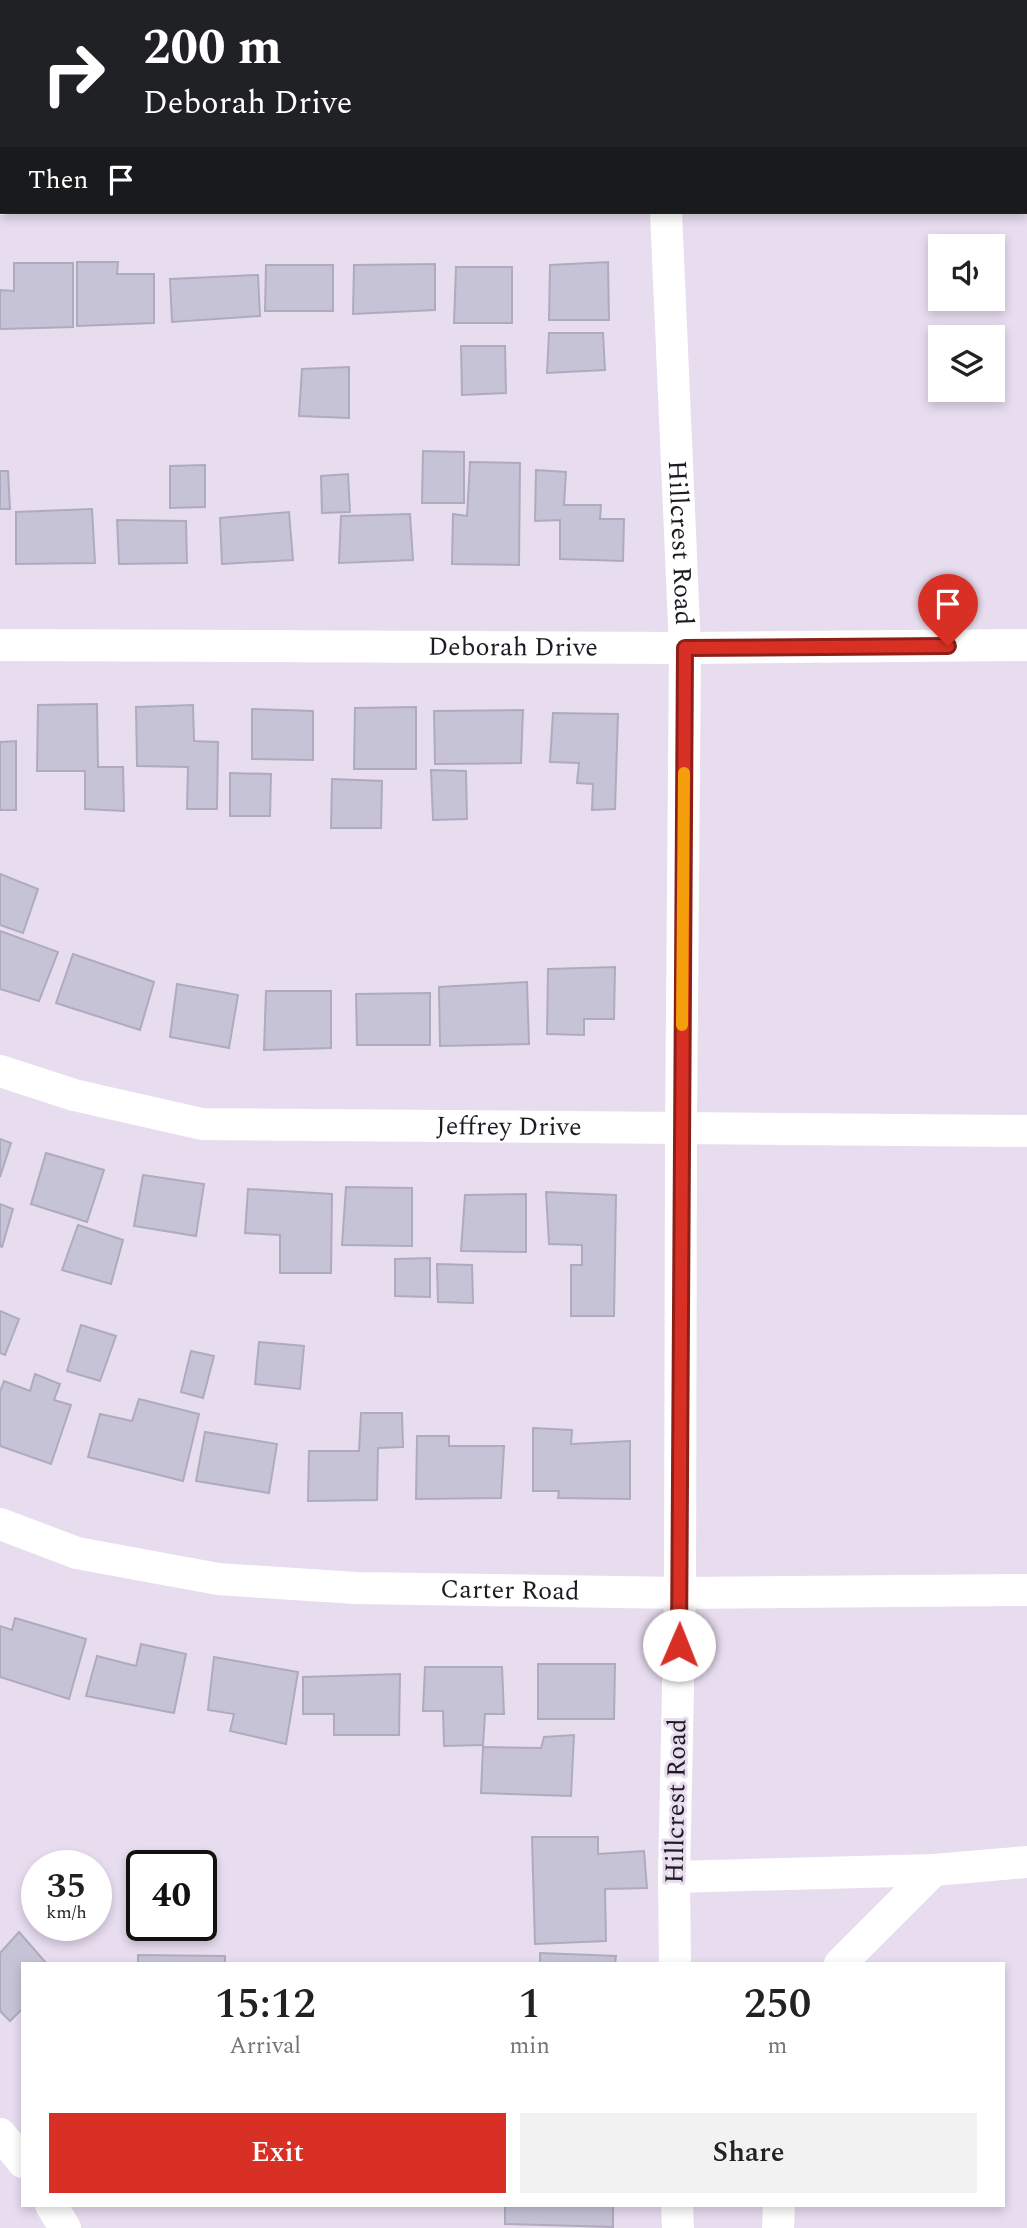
<!DOCTYPE html>
<style>
:root{--surface:#fff;--page:#f2f2f2;--text:#222;--muted:#767676;--accent:#d93025}
body{margin:0;font-family:Spectral,serif;background:var(--page);color:var(--text);height:100vh;display:flex;flex-direction:column;font-size:26px;white-space:nowrap}
*{box-sizing:border-box;margin:0}
p{font-size:23px;color:var(--muted)}
.icon{flex:none;width:38px;height:38px;fill:none;stroke:currentColor;stroke-width:2;stroke-linecap:round;stroke-linejoin:round}
.map{position:relative;flex:1;overflow:hidden}
.panel{position:absolute;left:21px;top:1962px;width:984px;height:245px;display:flex;flex-direction:column;background:var(--surface);border-radius:0px;box-shadow:0 4px 10px #0003}
.panel>*{flex:none}
.guide{position:absolute;left:0px;top:0px;width:1027px;height:214px;box-shadow:0 4px 10px #0003;background:#202124;color:#fff;overflow:hidden}
.fabs{position:absolute;left:928px;top:234px;display:grid;gap:14px}
.fabs a{display:grid;place-items:center;width:77px;height:77px;border-radius:0px;background:var(--surface);box-shadow:0 4px 10px #0003;font-size:35px}
.speed{position:absolute;left:21px;top:1850px;display:flex;gap:14px;font-size:35px;font-weight:700;text-align:center}
.speed>*{display:grid;place-content:center;width:91px;height:91px;border-radius:50%;background:var(--surface);box-shadow:0 4px 10px #0003;line-height:1}
.speed small{font-size:18px;font-weight:400}
.speed .limit{border:4px solid #111;border-radius:10px;background:#fff;color:#111}
.pin{position:absolute;display:grid;place-items:center;width:60px;height:60px;color:#fff;margin:-72px -30px;border-radius:50% 50% 50% 0;rotate:-45deg;box-shadow:0 0 7px #0007}
.pin .icon{rotate:45deg}
.me{position:absolute;width:77px;margin:-38px;rotate:1deg;stroke-linejoin:round;filter:drop-shadow(0 0 5px #0008)}
.turn{display:flex;align-items:center;gap:24px;height:147px;padding:0 28px;font-size:32px}
.turn .icon{width:91px;height:91px;stroke-width:2.5}
.turn b{display:block;font-size:49px;line-height:60px}
.then{display:flex;align-items:center;height:66px;padding:0 28px;background:#0003;gap:14px;font-size:26px}
.eta{display:flex;justify-content:space-evenly;align-items:center;height:119px;text-align:center}
.eta b{font-size:42px;font-weight:600;line-height:49px}
.cta{display:flex;gap:14px;margin-top:auto;padding:14px 28px}
.cta a{flex:1;height:80px;border-radius:0px;background:var(--accent);color:#fff;font-size:28px;font-weight:600;line-height:80px;text-align:center}
.cta a+a{background:var(--page);color:var(--text)}
.map>svg:first-child{display:block}
.building{fill:#c7c3d7;stroke:#afabbf;stroke-width:2}
.lines{fill:none;stroke-linecap:round;stroke-linejoin:round}
.minor{stroke:#fff;stroke-width:32}
.route-casing{stroke:#8d1f18;stroke-width:18}
.route{stroke:#d93025;stroke-width:12}
.slow{stroke:#f59e0b;stroke-width:12}
.labels{text-anchor:middle;dominant-baseline:central;stroke-width:6;stroke-linejoin:round;paint-order:stroke}
.street-label{font-size:26px;fill:#1f1a21;stroke:#e8dcef}
</style>
<div class="map">
<svg width="1027" height="2228" viewBox="0 0 1027 2228">
<rect width="100%" height="100%" fill="#e8dcef"/>
<g class="building">
<path d="M77,262h41l-1,12h37v49l-77,3z"/>
<path d="M608,262l1,58h-60l1,-55z"/>
<path d="M14,263h59v64l-73,2v-39l14,1z"/>
<path d="M435,264v46l-82,4 1,-49z"/>
<path d="M266,265h67v46h-68z"/>
<path d="M456,267h56v56h-58z"/>
<path d="M258,275l2,41 -88,6 -2,-43z"/>
<path d="M549,333h54l2,37 -58,3z"/>
<path d="M461,346h44l1,47 -44,2z"/>
<path d="M349,367v51l-50,-2 3,-47z"/>
<path d="M423,451l41,1v51h-42z"/>
<path d="M470,462l50,1 -1,102 -67,-1 1,-50 14,2z"/>
<path d="M205,465v42l-35,1v-42z"/>
<path d="M536,470l30,2 -2,33h37l-1,14h24l-1,42 -63,-2v-39l-25,1z"/>
<path d="M0,471h8l2,38h-10z"/>
<path d="M348,474l2,38 -28,1 -1,-37z"/>
<path d="M92,509l3,54 -79,1v-52z"/>
<path d="M289,512l4,48 -71,4 -2,-46z"/>
<path d="M410,514l3,46 -74,3 2,-47z"/>
<path d="M117,520l69,1 1,42 -68,1z"/>
<path d="M97,704l1,63h25l1,44 -39,-2v-38h-48l1,-66z"/>
<path d="M193,705l1,36 24,1 -1,67h-30l1,-42 -51,-1 -1,-59z"/>
<path d="M416,707v62h-62l1,-61z"/>
<path d="M252,709l61,2v49l-61,-1z"/>
<path d="M523,710l-2,53 -86,1 -1,-53z"/>
<path d="M553,713l65,1 -3,95 -23,1 1,-26 -16,-1 2,-20 -29,-1z"/>
<path d="M16,741v69h-16v-68z"/>
<path d="M431,770l35,1 1,48 -34,1z"/>
<path d="M230,773l41,1 -1,42h-40z"/>
<path d="M332,779l50,2 -1,47h-50z"/>
<path d="M0,874l38,15 -15,44 -23,-8z"/>
<path d="M0,931l58,21 -19,49 -39,-12z"/>
<path d="M73,954l81,28 -14,48 -84,-27z"/>
<path d="M615,967l-1,52h-30v16l-37,-1 1,-65z"/>
<path d="M527,982l2,62 -89,2 -1,-59z"/>
<path d="M177,984l61,11 -9,53 -59,-11z"/>
<path d="M266,991h65v57l-67,2z"/>
<path d="M430,993v52h-73l-1,-51z"/>
<path d="M0,1139l11,4 -11,34z"/>
<path d="M46,1153l58,17 -17,52 -56,-18z"/>
<path d="M143,1175l61,9 -8,52 -62,-10z"/>
<path d="M346,1187l66,1v58l-70,-1z"/>
<path d="M248,1189l84,5 -1,79h-51v-38l-35,-2z"/>
<path d="M546,1192l70,3 -2,121h-43v-51h11v-20l-33,-1z"/>
<path d="M526,1194v58l-65,-1 4,-56z"/>
<path d="M0,1204l13,5 -11,38 -2,-1z"/>
<path d="M78,1225l45,15 -12,44 -49,-14z"/>
<path d="M430,1258v39l-35,-1v-37z"/>
<path d="M437,1264l35,1 1,38 -35,-1z"/>
<path d="M0,1311l19,8 -14,36 -5,-2z"/>
<path d="M81,1325l35,11 -16,45 -33,-10z"/>
<path d="M259,1342l45,4 -4,43 -45,-5z"/>
<path d="M191,1351l23,5 -11,42 -22,-6z"/>
<path d="M35,1374l25,10 -6,16 17,5 -20,59 -51,-18v-54l4,-11 26,10z"/>
<path d="M139,1399l60,15 -16,67 -95,-24 12,-43 32,7z"/>
<path d="M361,1413h41l1,34 -25,1 -1,52 -69,1 1,-50h50z"/>
<path d="M533,1428l39,2 -1,14 59,-3v58l-72,-1 1,-7h-26z"/>
<path d="M205,1432l72,12 -8,49 -73,-12z"/>
<path d="M417,1436h32v10h55l-3,52 -85,1z"/>
<path d="M15,1618l71,21 -17,60 -69,-22v-51l12,4z"/>
<path d="M141,1644l45,10 -12,59 -88,-17 11,-40 39,10z"/>
<path d="M214,1657l84,15 -12,72 -56,-13 4,-17 -26,-4z"/>
<path d="M538,1664h77l-1,55h-76z"/>
<path d="M425,1667h77l2,47h-19l-2,31 -39,1 -1,-35h-20z"/>
<path d="M400,1674l-1,61h-65v-21h-31v-37z"/>
<path d="M574,1735l-3,61 -90,-3 2,-46 58,1 3,-11z"/>
<path d="M532,1837h66v17l46,-3 3,37 -42,1 1,52 -71,3z"/>
<path d="M19,1932l28,32h-24v44l-13,13 -10,-10v-58z"/>
<path d="M540,1953l76,3 -1,8h-75z"/>
<path d="M138,1955l87,1v8h-87z"/>
<path d="M505,2205h108v22l-108,-3z"/>
</g>
<g class="lines">
<g class="minor">
<path d="M664,0v2"/>
<path d="M1026,186h1"/>
<path d="M0,199h2"/>
<path id="s1" d="M666,212l19,436 -4,481 -1,464 -6,284 1,87"/>
<path id="s2" d="M0,645l685,3 342,-3"/>
<path id="s3" d="M0,1071l74,24 128,29 825,7"/>
<path id="s4" d="M0,1524l77,29 141,26 138,9 324,5 347,-3"/>
<path d="M674,1877l260,-7 93,-8"/>
<path d="M840,1964l94,-94"/>
<path d="M0,2134l23,28"/>
<path d="M51,2205l14,23"/>
<path d="M677,2205l1,23"/>
<path d="M778,2228l1,-23"/>
</g>
</g>
<g class="lines">
<defs>
<path id="route" d="M679,1645l6,-997 263,-2"/>
</defs>
<use href="#route" class="route-casing"/>
<use href="#route" class="route"/>
<path class="slow" d="M682,1025l2,-252"/>
</g>
<g class="labels">
<g class="street-label">
<text stroke="none"><textPath href="#s1" startOffset="331">Hillcrest Road</textPath></text>
<text stroke="none"><textPath href="#s2" startOffset="513">Deborah Drive</textPath></text>
<text stroke="none"><textPath href="#s3" startOffset="516">Jeffrey Drive</textPath></text>
<text stroke="none"><textPath href="#s4" startOffset="518">Carter Road</textPath></text>
<text transform="translate(676 1801) rotate(-89)">Hillcrest Road</text>
</g>
</g>
</svg>
<div class="fabs">
<a><svg class="icon" aria-label="sound" viewBox="0 0 24 24"><path d="M4 9h4l5-4v14l-5-4H4zM17 9q2 3 0 6"/></svg></a>
<a><svg class="icon" aria-label="layers" viewBox="0 0 24 24"><path d="M12 4l9 5-9 5-9-5zM3 14l9 5 9-5"/></svg></a>
</div>
<div class="speed"><div>35<small>km/h</small></div><div class="limit">40</div></div>
<div class="pin" style="left:948px;top:646px;background:#d93025"><svg class="icon" aria-label="arrive" viewBox="0 0 24 24"><path d="M6 21V4h12l-3 4 3 4H6"/></svg></div>
<svg class="me" style="left:679px;top:1645px" viewBox="-20 -20 40 40"><circle r="19" fill="#fff"/><path d="M0-13L10 11 0 6-10 11z" fill="#d93025"/></svg>
<div class="guide">
<div class="turn"><svg class="icon" aria-label="right" viewBox="0 0 24 24"><path d="M7 20v-9h11M14 6l5 5-5 5"/></svg><div><b>200 m</b>Deborah Drive</div></div>
<div class="then">Then<svg class="icon" aria-label="arrive" viewBox="0 0 24 24"><path d="M6 21V4h12l-3 4 3 4H6"/></svg></div>
</div>
<section class="panel">
<div class="eta">
<div><b>15:12</b><p>Arrival</p></div>
<div><b>1</b><p>min</p></div>
<div><b>250</b><p>m</p></div>
</div>
<div class="cta"><a>Exit</a><a>Share</a></div>
</section>
</div>
